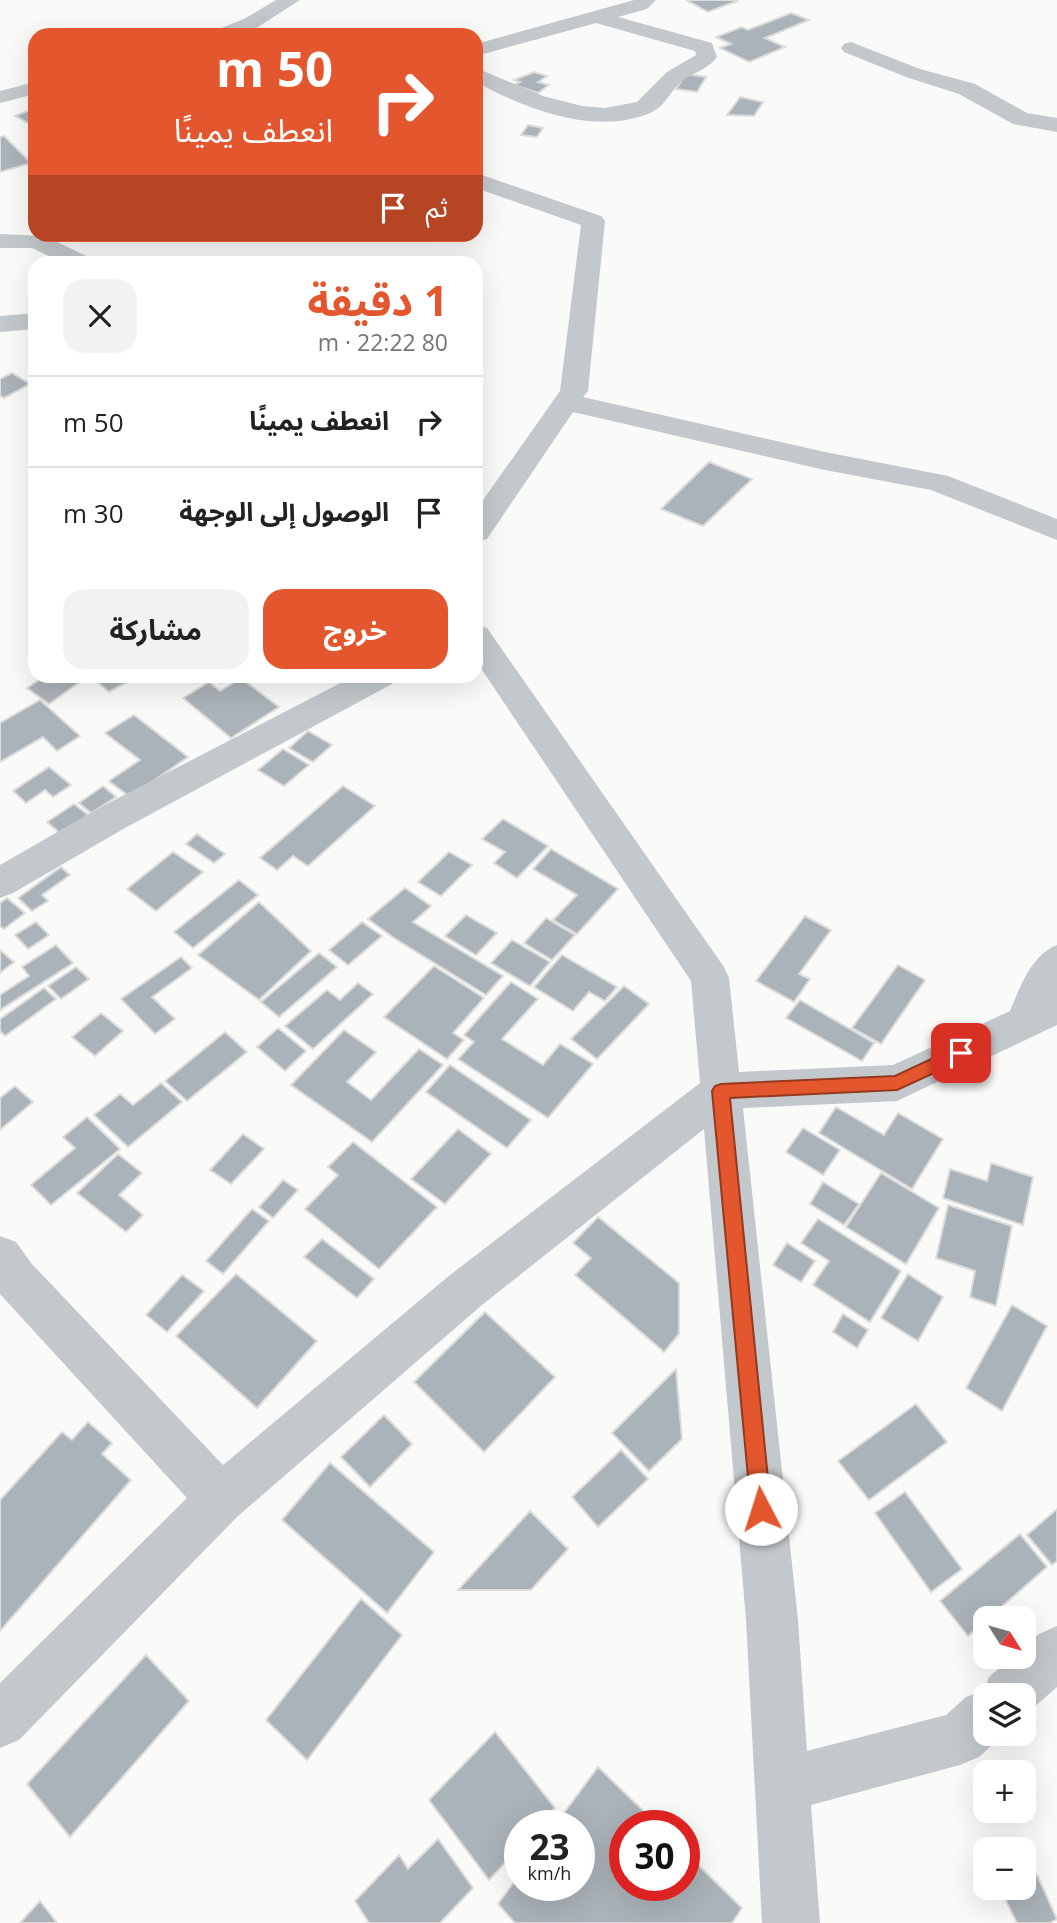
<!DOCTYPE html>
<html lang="ar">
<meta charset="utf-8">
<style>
:root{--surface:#fff;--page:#f2f2f2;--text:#222;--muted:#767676;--line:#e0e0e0;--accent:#e4572e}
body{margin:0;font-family:"Open Sans","Noto Sans Arabic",sans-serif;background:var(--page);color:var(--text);direction:rtl;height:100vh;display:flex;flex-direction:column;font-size:26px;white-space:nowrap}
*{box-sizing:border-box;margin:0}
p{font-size:23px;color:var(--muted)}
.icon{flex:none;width:38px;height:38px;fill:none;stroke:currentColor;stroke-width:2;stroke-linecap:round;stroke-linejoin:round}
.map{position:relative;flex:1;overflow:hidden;direction:ltr}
.drawer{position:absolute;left:28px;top:256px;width:455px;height:427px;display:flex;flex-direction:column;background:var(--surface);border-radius:21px;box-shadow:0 7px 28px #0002;direction:rtl}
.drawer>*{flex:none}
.top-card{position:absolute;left:28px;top:28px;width:455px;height:214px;border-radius:21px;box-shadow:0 7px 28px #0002;direction:rtl;background:#e4572e;color:#fff;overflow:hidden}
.needle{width:46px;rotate:127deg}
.controls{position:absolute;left:973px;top:1606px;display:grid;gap:14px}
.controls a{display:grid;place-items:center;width:63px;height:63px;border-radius:14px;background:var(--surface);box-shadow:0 7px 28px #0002;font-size:35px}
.speed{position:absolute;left:504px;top:1810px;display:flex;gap:14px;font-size:35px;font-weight:700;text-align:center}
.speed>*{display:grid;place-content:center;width:91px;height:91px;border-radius:50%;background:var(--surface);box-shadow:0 7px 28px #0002;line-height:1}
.speed small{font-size:18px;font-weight:400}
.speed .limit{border:10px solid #d22;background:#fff;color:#111}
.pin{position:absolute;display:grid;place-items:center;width:60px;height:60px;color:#fff;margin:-30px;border-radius:14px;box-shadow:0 4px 10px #0006}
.me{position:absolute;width:77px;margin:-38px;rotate:355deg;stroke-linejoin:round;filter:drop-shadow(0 0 5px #0008)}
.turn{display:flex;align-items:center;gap:24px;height:147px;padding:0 35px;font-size:32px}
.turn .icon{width:91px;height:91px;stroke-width:2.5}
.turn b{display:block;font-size:49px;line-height:60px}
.then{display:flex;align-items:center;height:66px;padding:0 35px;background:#0003;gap:14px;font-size:26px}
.round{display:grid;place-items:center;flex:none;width:74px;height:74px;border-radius:21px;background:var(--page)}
.overview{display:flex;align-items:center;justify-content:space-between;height:119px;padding:0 35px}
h1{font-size:42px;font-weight:700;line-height:52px;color:var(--accent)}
.primary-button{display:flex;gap:14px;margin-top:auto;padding:14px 35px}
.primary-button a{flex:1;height:80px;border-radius:21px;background:var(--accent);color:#fff;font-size:28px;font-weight:700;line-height:80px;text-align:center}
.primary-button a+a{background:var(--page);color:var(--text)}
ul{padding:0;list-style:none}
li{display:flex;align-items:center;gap:21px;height:91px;padding:0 35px;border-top:2px solid var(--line)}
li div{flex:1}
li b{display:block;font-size:26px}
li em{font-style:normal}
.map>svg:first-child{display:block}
.building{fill:#aab3b9;stroke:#dcdcda;stroke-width:2}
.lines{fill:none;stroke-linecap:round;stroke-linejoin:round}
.minor{fill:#c3c8cc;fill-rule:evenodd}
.route{fill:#e4572e;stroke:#94391e;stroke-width:2}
</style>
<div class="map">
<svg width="1057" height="1923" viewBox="0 0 1057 1923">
<rect width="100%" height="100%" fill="#fafaf8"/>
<g class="building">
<path d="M686,0h48l3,1 -29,11z"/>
<path d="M791,13l18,7 -44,18 20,9 -36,15 -29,-14 11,-4 -15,-7 26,-10 6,3z"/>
<path d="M534,72l13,4 -9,6 11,3 -11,8 -24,-8 6,-3 -6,-2z"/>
<path d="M686,74l20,3 -9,15 -21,-3z"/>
<path d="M740,97l23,5 -9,14 -27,-1z"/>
<path d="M35,108v19l-20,-11z"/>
<path d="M528,125l15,3 -6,9 -16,-2z"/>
<path d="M4,136l27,27 -31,9v-35z"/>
<path d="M12,373l18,11 -26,14 -4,-2v-17z"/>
<path d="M709,462l43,17 -49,47 -42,-17z"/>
<path d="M45,676h43l-39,28 -22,-16z"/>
<path d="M94,676h44l-29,16 -17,-15z"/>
<path d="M241,678l38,29 -48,31 -48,-40 26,-16 11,9z"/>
<path d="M40,700l40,36 -23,15 -14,-14 -43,25v-39z"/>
<path d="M134,715l54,42 -58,40 -21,-16 31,-21 -35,-27z"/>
<path d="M308,731l24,14 -19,17 -24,-14z"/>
<path d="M283,749l26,16 -25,21 -26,-16z"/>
<path d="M49,767l22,18 -18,12 -8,-7 -19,13 -13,-12z"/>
<path d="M103,786l13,11 -25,16 -12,-10z"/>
<path d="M343,786l32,20 -67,60 -15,-10 -16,14 -17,-12z"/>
<path d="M74,804l14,11 -27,19 -14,-12z"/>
<path d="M503,819l45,27 -31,32 -23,-15 11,-11 -23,-13z"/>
<path d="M197,834l28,20 -11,9 -28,-19z"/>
<path d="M551,849l67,40 -41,45 -24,-14 24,-25 -44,-26z"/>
<path d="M173,852l30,20 -47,39 -29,-22z"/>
<path d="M449,852l23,13 -31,31 -23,-14z"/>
<path d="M61,867l9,8 -28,20 6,6 -16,10 -14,-13z"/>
<path d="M239,880l19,15 -65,53 -19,-16z"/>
<path d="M405,888l26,18 -18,16 90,54 -17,19 -92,-57 -26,-19z"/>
<path d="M7,898l18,15 -21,16 -4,-3v-23z"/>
<path d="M259,902l52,49 -52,49 -61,-45z"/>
<path d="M466,915l31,18 -21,22 -31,-19z"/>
<path d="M805,916l26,14 -32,44 11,5 -16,23 -38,-21z"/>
<path d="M546,918l29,17 -23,25 -28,-17z"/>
<path d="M36,922l13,13 -21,14 -13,-14z"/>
<path d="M362,922l20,14 -34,29 -19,-15z"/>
<path d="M512,940l38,22 -20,24 -39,-23z"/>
<path d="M56,945l17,18 -73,47v-15l29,-19 -7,-9z"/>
<path d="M0,950l14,12 -14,11z"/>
<path d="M319,953l18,14 -58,50 -18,-15z"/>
<path d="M562,955l55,32 -12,14 -16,-9 -16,19 -39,-24z"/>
<path d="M181,957l11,11 -40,29 23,22 -20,15 -34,-35z"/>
<path d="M898,965l27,15 -44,64 -29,-16z"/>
<path d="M434,966l50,32 -31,35 11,7 -17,19 -63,-42z"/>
<path d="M76,967l13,12 -28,20 -13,-13z"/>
<path d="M511,982l27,17 -36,40 41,26 17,-21 33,20 -45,54 -90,-59 16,-17 -10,-7z"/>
<path d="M358,983l15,11 -60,55 -28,-23 42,-36 13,10z"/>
<path d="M624,986l25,18 -52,55 -26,-20z"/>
<path d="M44,988l12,11 -51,37 -5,-5v-12z"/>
<path d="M800,1000l74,43 -12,18 -76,-43z"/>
<path d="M101,1013l22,18 -28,25 -23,-19z"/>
<path d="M278,1028l28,23 -21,20 -28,-24z"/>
<path d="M344,1030l32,22 -29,30 24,18 48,-51 24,16 -71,77 -81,-57z"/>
<path d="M225,1032l22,20 -60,49 -22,-20z"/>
<path d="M450,1065l81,55 -24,28 -81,-56z"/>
<path d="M161,1083l21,19 -54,45 -34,-32 26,-21 13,11z"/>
<path d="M15,1086l18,16 -33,28v-32z"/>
<path d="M836,1107l48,28 14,-22 45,26 -31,50 -93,-56z"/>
<path d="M87,1117l33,32 -69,56 -20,-20 44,-37 -12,-11z"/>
<path d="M803,1128l37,22 -17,25 -37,-23z"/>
<path d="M458,1129l33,25 -46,50 -34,-25z"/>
<path d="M243,1134l21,15 -33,35 -21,-14z"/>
<path d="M353,1142l84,65 -58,62 -74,-60 33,-34 -10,-8z"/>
<path d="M118,1154l24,19 -23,22 24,20 -17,17 -49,-39z"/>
<path d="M991,1163l42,14 -10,48 -80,-27 7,-29 37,12z"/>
<path d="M881,1173l58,35 -33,56 -60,-37z"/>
<path d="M283,1180l15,10 -25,28 -14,-11z"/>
<path d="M823,1182l36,22 -15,21 -34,-21z"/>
<path d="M948,1205l64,21 -16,80 -26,-9 5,-26 -39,-13z"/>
<path d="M252,1209l17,12 -46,53 -17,-13z"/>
<path d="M598,1217l81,66v51l-15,18 -89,-77 16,-17 -18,-15z"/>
<path d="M818,1219l83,52 -31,51 -57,-37 16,-24 -28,-18z"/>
<path d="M322,1239l52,40 -17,19 -53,-41z"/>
<path d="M787,1243l28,18 -14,21 -28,-17z"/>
<path d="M236,1274l81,67 -60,67 -81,-72z"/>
<path d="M908,1274l35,23 -25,44 -37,-23z"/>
<path d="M182,1275l22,16 -37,41 -21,-17z"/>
<path d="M1012,1305l35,21 -45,85 -36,-23z"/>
<path d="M485,1312l70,65 -71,75 -70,-70z"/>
<path d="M843,1314l25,16 -11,18 -24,-16z"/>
<path d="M676,1369l6,70 -33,32 -37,-38z"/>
<path d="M916,1404l31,38 -78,58 -31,-39z"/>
<path d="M384,1415l28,29 -42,43 -29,-30z"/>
<path d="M88,1422l24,21 -10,11 29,26 -131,151v-131l62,-68 10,8z"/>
<path d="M621,1450l27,29 -50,48 -26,-30z"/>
<path d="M330,1463l104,89 -47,61 -105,-93z"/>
<path d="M905,1492l57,77 -31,23 -56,-79z"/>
<path d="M1057,1509v52l-5,4 -25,-30z"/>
<path d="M530,1511l38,38 -37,41h-73z"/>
<path d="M1020,1534l27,33 -79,69 -28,-35z"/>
<path d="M361,1599l41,36 -95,125 -41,-40z"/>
<path d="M146,1655l43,46 -119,136 -43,-53z"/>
<path d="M495,1732l60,76 -15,17h-20v22l-31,33 -60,-80z"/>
<path d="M598,1767l60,58h-33v60h59v-34l58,57 -10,15h-217l-17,-19 22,-30v11h59v-60h-24z"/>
<path d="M438,1839l35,49 -33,35h-71l-14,-22 44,-46 9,14z"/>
<path d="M1037,1875l20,44 -7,4h-33l-15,-30 10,-5h12v-6z"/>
<path d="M40,1901l17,22h-37z"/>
</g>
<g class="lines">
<g class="minor">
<path d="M276,0h24l-42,27 -19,8h-28l3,-4 30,-12z"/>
<path d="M634,0h22l-9,9 -29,8 94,26 5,14c-7,11 -24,16 -35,24 -11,9 -17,25 -30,31 -55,25 -127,-3 -176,-30v-14l67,28 39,10 23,2 32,-6 30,-30 29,-17 -1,-4 -99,-28 -120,33v-12z"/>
<path d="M851,42l69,27 55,15 52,29 30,5v14l-44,-8 -54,-30 -53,-17 -62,-25 -3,-4 3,-4z"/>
<path d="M35,82v12l-35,9v-12z"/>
<path d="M476,173l125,43 4,5 -17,170 -5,6 242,55 123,24 109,43v21l-126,-50 -106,-20 -252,-58 -86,127 -11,3v-32l84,-119 21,-166 -105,-37z"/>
<path d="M0,234l45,2 43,21 3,5h-30l-29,-14h-32z"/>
<path d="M35,313v16l-35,3v-16z"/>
<path d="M476,625l11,3 237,339 5,11 10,94 154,-7 117,-54c10,-24 22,-57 47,-66v80l-160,76 -154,7 55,512 9,131 139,-36 20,-18 18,-7 5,-13 23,-20h12v-10l15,-13 18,-8v61l-33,29v-20h-39v38h19l-25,23 -19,8 -149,40 9,118h-58l-16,-303 -42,-491 -222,176 -244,211 -219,224 -19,8v-65l187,-185 -187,-204v-58l16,6 15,21 192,202 227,-190 250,-192 -9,-102 -215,-320z"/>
<path d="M354,676h42l-4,8 -267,144 -112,65 -13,5v-33l99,-57z"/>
</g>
</g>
<path class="route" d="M961,1045l6,3 3,5 -3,5 -70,32 -167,8 41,411 -3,7 -7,3 -7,-3 -3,-7 -39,-418 3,-5 6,-2 174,-8z"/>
</svg>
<div class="controls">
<a><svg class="needle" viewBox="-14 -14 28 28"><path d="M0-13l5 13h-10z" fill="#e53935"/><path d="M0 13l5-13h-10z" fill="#767676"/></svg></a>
<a><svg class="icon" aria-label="layers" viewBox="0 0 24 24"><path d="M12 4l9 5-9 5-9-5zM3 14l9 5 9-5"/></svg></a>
<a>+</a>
<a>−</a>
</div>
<div class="speed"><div>23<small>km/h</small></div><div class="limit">30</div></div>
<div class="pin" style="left:961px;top:1053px;background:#d93025"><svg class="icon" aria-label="arrive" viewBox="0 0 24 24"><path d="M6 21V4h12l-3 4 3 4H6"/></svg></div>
<svg class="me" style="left:761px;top:1509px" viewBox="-20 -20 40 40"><circle r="19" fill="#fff"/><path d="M0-13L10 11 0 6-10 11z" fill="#e4572e"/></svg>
<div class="top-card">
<div class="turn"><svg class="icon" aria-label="right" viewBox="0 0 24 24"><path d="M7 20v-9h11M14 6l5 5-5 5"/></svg><div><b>50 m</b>انعطف يمينًا</div></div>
<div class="then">ثم<svg class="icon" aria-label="arrive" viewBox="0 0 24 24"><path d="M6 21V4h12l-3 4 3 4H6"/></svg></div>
</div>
<section class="drawer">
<div class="overview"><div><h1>1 دقيقة</h1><p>80 m · 22:22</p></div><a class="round"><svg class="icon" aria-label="close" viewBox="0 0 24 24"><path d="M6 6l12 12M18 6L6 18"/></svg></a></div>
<ul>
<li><svg class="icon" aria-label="right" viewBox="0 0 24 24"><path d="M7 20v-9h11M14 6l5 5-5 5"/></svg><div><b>انعطف يمينًا</b></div><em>50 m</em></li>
<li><svg class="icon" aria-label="arrive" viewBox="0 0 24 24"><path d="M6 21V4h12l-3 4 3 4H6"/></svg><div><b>الوصول إلى الوجهة</b></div><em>30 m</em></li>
</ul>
<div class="primary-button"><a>خروج</a><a>مشاركة</a></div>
</section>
</div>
